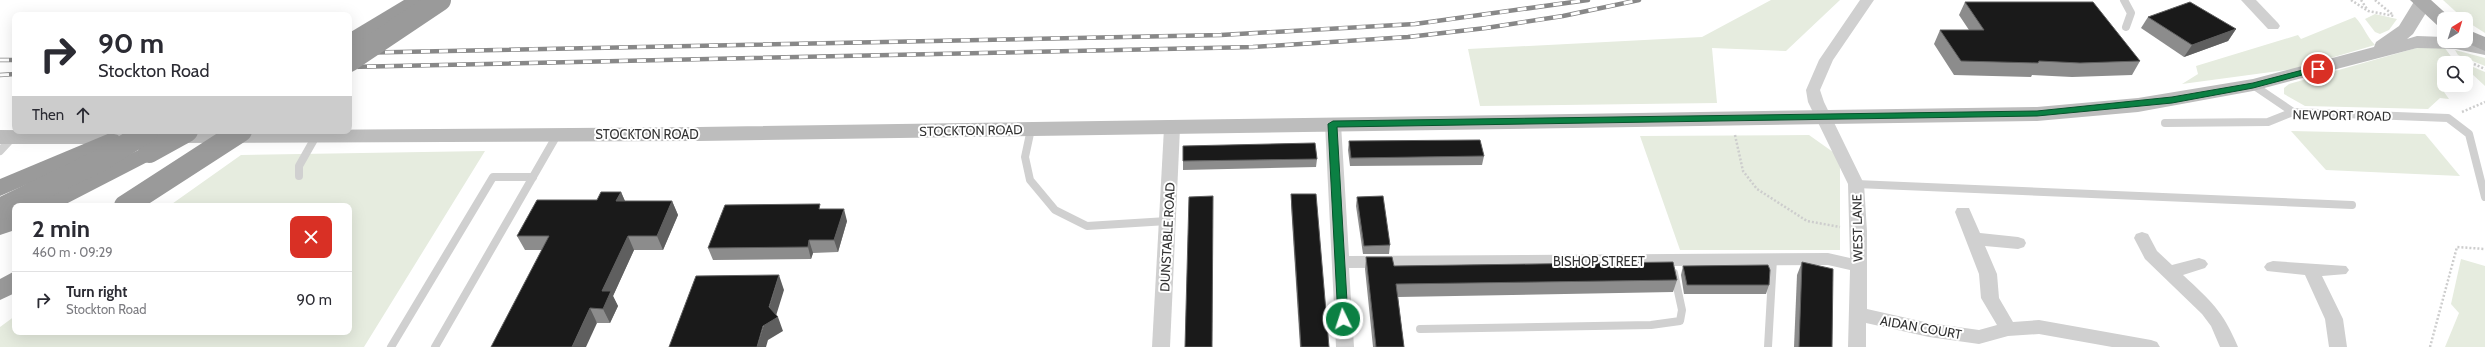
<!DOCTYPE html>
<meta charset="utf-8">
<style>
:root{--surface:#fff;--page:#f7f7f7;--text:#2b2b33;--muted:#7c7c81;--line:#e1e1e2}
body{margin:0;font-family:Cabin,sans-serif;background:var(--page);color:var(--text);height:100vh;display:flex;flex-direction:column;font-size:15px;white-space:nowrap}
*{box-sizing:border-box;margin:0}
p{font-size:13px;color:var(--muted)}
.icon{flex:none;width:22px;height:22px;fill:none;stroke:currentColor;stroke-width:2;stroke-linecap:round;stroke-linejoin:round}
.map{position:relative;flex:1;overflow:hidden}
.panel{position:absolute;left:12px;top:203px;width:340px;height:132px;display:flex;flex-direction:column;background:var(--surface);border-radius:8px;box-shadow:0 4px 16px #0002}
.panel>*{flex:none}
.banner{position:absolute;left:12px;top:12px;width:340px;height:122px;border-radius:8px;box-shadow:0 4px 16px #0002;background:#fff;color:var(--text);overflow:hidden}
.needle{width:26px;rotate:38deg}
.fabs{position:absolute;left:2437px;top:12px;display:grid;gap:8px}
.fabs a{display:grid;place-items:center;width:36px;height:36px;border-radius:8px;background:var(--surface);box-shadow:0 4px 16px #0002;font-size:20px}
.pin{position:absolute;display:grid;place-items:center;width:34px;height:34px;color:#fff;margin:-17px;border:2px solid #fff;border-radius:50%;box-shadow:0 1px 4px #0007}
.me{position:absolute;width:44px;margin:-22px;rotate:356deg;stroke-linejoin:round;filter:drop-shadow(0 0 3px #0008)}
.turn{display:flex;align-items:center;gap:14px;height:84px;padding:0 20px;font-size:18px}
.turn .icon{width:52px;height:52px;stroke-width:2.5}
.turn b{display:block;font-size:28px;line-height:34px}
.then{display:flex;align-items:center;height:38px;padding:0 20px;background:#0003;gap:8px;font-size:15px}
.round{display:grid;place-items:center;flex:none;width:42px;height:42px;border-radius:8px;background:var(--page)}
.headline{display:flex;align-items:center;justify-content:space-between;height:68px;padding:0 20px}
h1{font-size:24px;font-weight:700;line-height:30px}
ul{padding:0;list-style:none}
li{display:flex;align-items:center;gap:12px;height:56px;padding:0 20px;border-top:1px solid var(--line)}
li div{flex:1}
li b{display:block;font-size:15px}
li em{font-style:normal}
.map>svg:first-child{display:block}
.green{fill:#e6ecdf}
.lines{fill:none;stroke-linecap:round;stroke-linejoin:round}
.path{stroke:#cdcdcd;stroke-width:2.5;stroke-dasharray:2 2;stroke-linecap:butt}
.lane{stroke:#d0d0d0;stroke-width:8}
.street{fill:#d0d0d0;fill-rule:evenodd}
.secondary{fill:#bdbdbd;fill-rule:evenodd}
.primary{fill:#ababab;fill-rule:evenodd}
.highway{fill:#9a9a9a;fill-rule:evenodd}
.rail-casing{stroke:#888;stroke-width:4.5}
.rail{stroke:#fff;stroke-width:3;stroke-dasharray:9;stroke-linecap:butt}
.highway-bridge{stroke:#9a9a9a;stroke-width:22}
.wall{fill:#8c8c8c}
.shaded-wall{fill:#5f5f5f}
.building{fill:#1a1a1a;stroke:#5f5f5f}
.route{fill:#0b8043;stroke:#07532c}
.labels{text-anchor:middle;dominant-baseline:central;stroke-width:4;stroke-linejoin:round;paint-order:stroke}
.street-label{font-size:13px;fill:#333;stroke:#fff}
</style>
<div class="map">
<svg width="2485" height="347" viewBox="0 0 2485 347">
<rect width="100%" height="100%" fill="#fff"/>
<g class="green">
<path d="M1771,0h69l-54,51 -74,-3 5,55 -237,3 -12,-57 234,-12z"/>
<path d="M2443,0h42v33l-19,-12z"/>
<path d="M2375,14l22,5 -8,11 -9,4 -5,-2 -10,-13z"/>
<path d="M2355,17c9,9 11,19 20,28l-82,24 -111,15 16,-10 -2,-8 102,-31 3,4z"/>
<path d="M2427,45l17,2 12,16h-12v22h19l-19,7 5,7 -9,-1 -12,11 -123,-3 -21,-12v-6l5,-4z"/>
<path d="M2455,50l30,8v8l-27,-11z"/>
<path d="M2466,64l19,8v14l-14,-13z"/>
<path d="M2291,131l134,3 35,42 -134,-6z"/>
<path d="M1809,135l31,22v93h-160l-40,-114z"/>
<path d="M485,151l-121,196h-364v-20l15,-11v16h334v-126h-180l72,-51z"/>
<path d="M2461,259l24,7v81h-40l14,-34 -8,-9z"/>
</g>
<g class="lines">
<g class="path">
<path d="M2351,0l17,11 26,5"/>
<path d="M2361,0l6,9"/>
<path d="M2375,0l18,15"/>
<path d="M2474,64l11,5"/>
<path d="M2462,112l23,-10"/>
<path d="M1735,135l8,36 14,18 50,32 33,6"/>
<path d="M2430,347l27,-100 28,2"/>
</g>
<g class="lane">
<path d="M2124,0l7,13 -5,14"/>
<path d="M2253,85l40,27"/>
<path d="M2165,123l103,-1 25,-10 155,6 21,16 16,63"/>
<path d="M1031,129l-6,28 5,23 25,30 32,16 80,-5"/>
<path d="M0,151l13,-14"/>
<path d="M299,176v-10l17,-30"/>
<path d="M1856,184l496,21"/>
<path d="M1420,329l231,-4 29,-4 2,-11 -8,-37"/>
<path d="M391,347l102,-170h40"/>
<path d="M435,347l122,-212"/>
<path d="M1768,347l5,-88"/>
</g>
<g class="street">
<path d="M1860,0h14l-41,60 -13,30 4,12 40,82 3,47v78l62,14 50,7 18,-5 -16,-27 -2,-24 -24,-62 2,-4h12l11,25 38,4 6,2 2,4 -2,4 -6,2 -33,-3 12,28 2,24 14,24 26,-2 112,20 6,2 3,5h-48l-73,-13 -31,2 -29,8 -50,-7 -63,-14v24h-18l2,-77 -22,-5 -479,3 5,79h-18l-11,-223 3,-4h10l3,4 8,132 479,-3 22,5 -2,-74 -40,-82 -2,-12 13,-30z"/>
<path d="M2241,0h15l22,23 2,3 -2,3h-10z"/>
<path d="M1172,123l5,1 3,4 -10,219h-18l12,-219 3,-4z"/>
<path d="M2142,232l6,2 9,17 15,14 27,-7 6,2 3,4 -3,4 -22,7c28,26 40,36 55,72h-18l-9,-21 -9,-12 -57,-55 -11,-21 2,-4z"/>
<path d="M2273,261l73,5 3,4 -3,4 -24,2 21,43 4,28h-18l-4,-28 -20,-44 -38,-4 -3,-4 3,-4z"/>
</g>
<g class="secondary">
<path d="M2415,0h14l3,3 -19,31 -6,5 10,-3 27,1v4h22v-2l19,4v12l-29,-6 -39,-1 -164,43 -115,21 -101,9 -1338,20 -532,2 -8,-2 -3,-5 3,-5 540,-4 1338,-20 101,-9 115,-19 121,-32 2,-5 23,-16z"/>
<path d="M0,130l135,1 7,6 -3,5 -8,2h-131z"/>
</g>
<g class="primary">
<path d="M2410,0h21l21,19h-8v8l-7,-2z"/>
<path d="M2466,29l19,8v14l-23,-10h4z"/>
</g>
<g class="highway">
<path d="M404,0h23l-2,4 -69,41 -7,2v-14z"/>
<path d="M110,133l8,2 3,5 -3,5 -118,51v-17z"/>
<path d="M149,145l8,2 3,5 -3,5 -95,49h-30l3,-6z"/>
<path d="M15,212v18l-15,5v-18z"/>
<path d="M15,271v22l-15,7v-21z"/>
</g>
<defs>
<g id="rail">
<path d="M349,53l872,-18 194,-11 173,-24"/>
<path d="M0,60h15"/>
<path d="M349,67l904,-20 155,-10 78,-9 77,-12 76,-16"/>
<path d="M0,75l15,-1"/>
</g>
</defs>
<use href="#rail" class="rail-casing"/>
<use href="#rail" class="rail"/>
<g class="highway-bridge">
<path d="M349,61l91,-61"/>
<path d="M149,152l38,-21"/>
<path d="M125,206l116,-75"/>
<path d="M0,209l103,-50 45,-28"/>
</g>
</g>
<g class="wall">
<path d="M1965,2l175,59 -8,14 -60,2 -40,-2 -1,2 -77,-2 -20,-31 6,-14h29l-10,-15z"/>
<path d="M2148,17l88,12 -8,12 -44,16 -43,-29z"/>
<path d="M1349,141l135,15 -2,9 -132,1 -2,-16z"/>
<path d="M1317,159l-1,8 -133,3v-9z"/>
<path d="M621,192l4,9h47l6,14 -15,35h-29l-21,46 5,10 -8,17h-13l-55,-73h-17l-8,-14z"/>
<path d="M1291,194l38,153h-29l-9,-142z"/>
<path d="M1357,197l33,48 -1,9h-26l-7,-48z"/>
<path d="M822,209l25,12 -9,31 -25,1 -2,6 -98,1 -5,-12z"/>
<path d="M1366,257l28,9 283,14 -4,12 -275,5 6,50h-31l-8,-78z"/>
<path d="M1802,262l30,85h-38l3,-72z"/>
<path d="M1683,266l86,19 -3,9h-82l-3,-19z"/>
</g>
<g class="shaded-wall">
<path d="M2236,29l-8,12 -44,16 8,-12z"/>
<path d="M621,192l6,14 -11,-5z"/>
<path d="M672,201l6,14 -15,35 -6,-14z"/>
<path d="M844,209l3,12 -9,31 -4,-12z"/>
<path d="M628,236l6,14 -21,46 5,10 -8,17 -7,-14 -1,-18z"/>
<path d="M809,240l4,13 -2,6 -3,-12z"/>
<path d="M779,275l5,15 -9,29 3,-2 5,14 -15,9 -2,7h-9z"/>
<path d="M590,308l7,15 -11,24h-14z"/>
</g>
<g class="building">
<path d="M1965,2h128l47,59 -60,2 -41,-2 -1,2 -77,-2 -21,-31h44z"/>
<path d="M2190,2l46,27 -44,16 -44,-28z"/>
<path d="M1480,140l4,16 -133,2 -2,-17z"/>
<path d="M1315,143l2,16 -134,2v-15z"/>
<path d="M601,192h20l-5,9h56l-15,35h-29l-26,55h9l-8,18 -13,-1 -18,39h-81l58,-111h-32l20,-36h60z"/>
<path d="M1291,194h25l13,153h-28z"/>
<path d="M1213,196l-1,151h-27l4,-150z"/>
<path d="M1383,196l7,49 -26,1 -7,-49z"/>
<path d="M820,204l-1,5h25l-10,31h-25l-1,7 -100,1 17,-43z"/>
<path d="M1366,257h26l2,9 279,-4 4,18 -281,4 8,63h-28z"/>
<path d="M1802,262l31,7 -1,78h-33z"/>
<path d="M1768,265l2,5 -1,15h-82l-4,-19z"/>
<path d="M779,275l-10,32 9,10 -15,9 -6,21h-88l27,-71z"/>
</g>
<path class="route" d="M2318,66l3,1v3l-68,18 -81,15 -135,13 -700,11 11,192 -5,4 -5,-4 -10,-195 5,-3 704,-10 135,-14 81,-14z"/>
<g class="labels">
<g class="street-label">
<text transform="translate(2342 115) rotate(1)">NEWPORT ROAD</text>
<text transform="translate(971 130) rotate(-1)">STOCKTON ROAD</text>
<text x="647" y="134">STOCKTON ROAD</text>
<text transform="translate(1857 228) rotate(-91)">WEST LANE</text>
<text transform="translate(1167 237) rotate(-87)">DUNSTABLE ROAD</text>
<text x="1599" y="261">BISHOP STREET</text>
<text transform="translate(1921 327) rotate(10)">AIDAN COURT</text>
</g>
</g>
</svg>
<div class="fabs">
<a><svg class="needle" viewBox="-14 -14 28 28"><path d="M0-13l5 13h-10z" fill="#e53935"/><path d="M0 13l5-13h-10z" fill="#7c7c81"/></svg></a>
<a><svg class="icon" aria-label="search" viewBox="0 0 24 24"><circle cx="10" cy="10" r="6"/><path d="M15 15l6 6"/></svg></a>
</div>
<div class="pin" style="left:2318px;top:69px;background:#d93025"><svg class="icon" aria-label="arrive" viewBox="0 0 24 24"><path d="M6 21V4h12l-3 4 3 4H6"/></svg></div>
<svg class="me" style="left:1343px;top:319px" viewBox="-20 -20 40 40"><circle r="17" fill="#0b8043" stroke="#fff" stroke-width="3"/><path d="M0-11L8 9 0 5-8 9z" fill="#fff"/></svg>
<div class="banner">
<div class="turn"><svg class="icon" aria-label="right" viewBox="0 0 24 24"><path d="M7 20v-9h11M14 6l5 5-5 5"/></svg><div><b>90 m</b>Stockton Road</div></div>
<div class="then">Then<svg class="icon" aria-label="ahead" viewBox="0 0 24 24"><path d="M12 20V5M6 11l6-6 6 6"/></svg></div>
</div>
<section class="panel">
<div class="headline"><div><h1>2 min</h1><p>460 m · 09:29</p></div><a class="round" style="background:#d93025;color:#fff"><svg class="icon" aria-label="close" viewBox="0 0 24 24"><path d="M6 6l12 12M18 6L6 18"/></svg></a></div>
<ul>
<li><svg class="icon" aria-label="right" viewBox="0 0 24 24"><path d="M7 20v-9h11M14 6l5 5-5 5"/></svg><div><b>Turn right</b><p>Stockton Road</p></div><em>90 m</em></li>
</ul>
</section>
</div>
